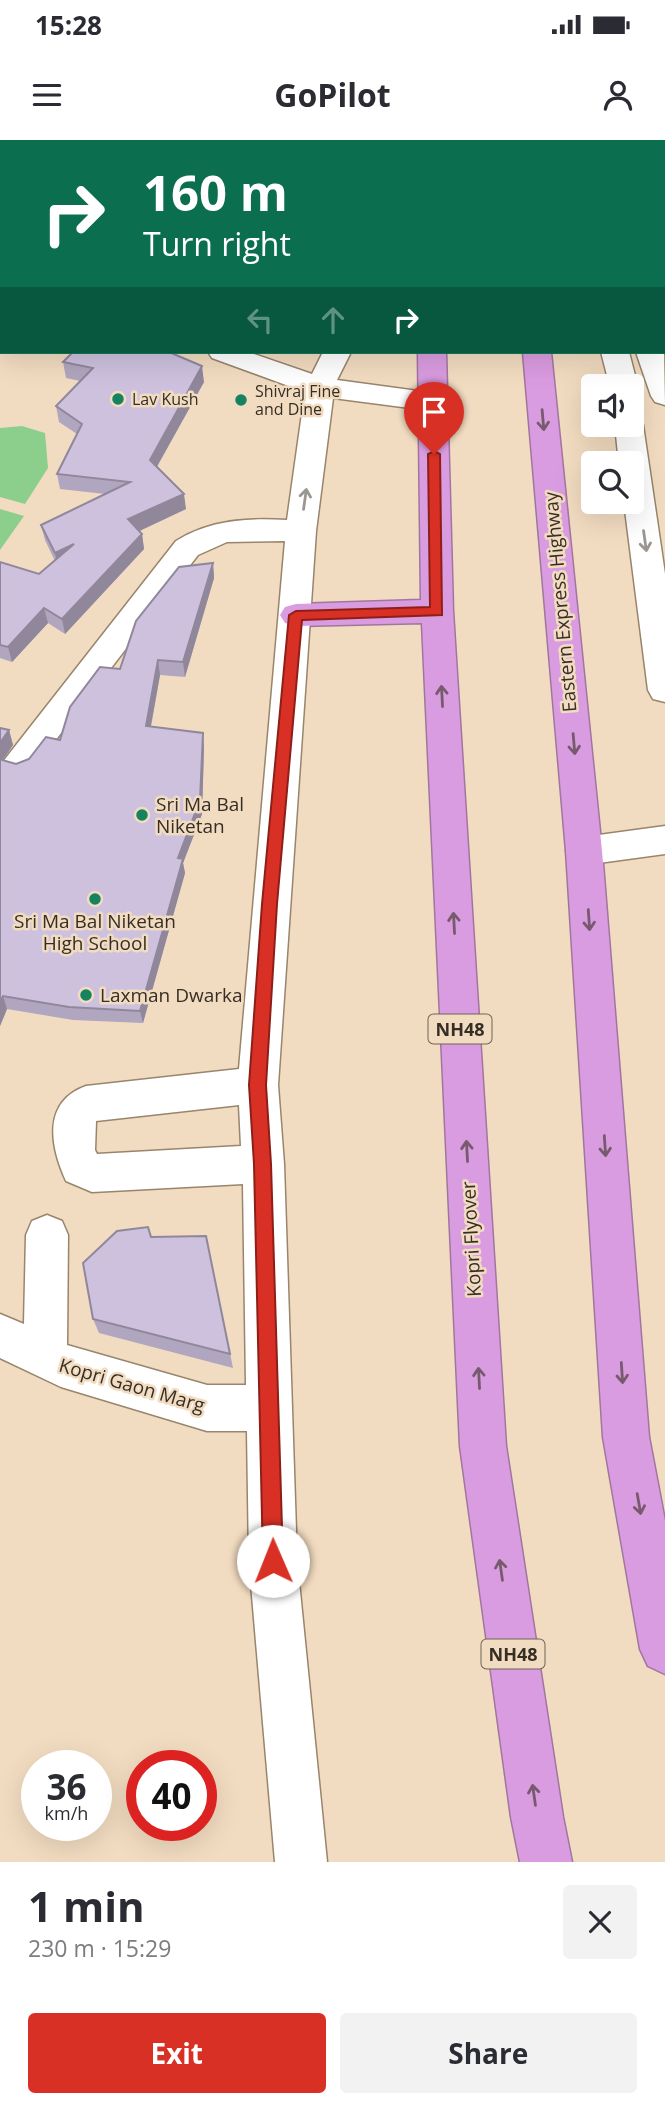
<!DOCTYPE html>
<meta charset="utf-8">
<style>
:root{--surface:#fff;--page:#f2f2f3;--text:#2b2b33;--muted:#7c7c81;--accent:#d93025}
body{margin:0;font-family:"Open Sans",sans-serif;background:var(--page);color:var(--text);height:100vh;display:flex;flex-direction:column;font-size:26px;white-space:nowrap}
*{box-sizing:border-box;margin:0}
p{font-size:23px;color:var(--muted)}
.icon{flex:none;width:38px;height:38px;fill:none;stroke:currentColor;stroke-width:2;stroke-linecap:round;stroke-linejoin:round}
.map{position:relative;height:1722px;overflow:hidden}
.panel{display:flex;flex-direction:column;background:var(--surface);flex:1}
.panel>*{flex:none}
.hud{position:absolute;left:0px;top:0px;width:665px;height:214px;box-shadow:0 7px 28px #0002;background:#0b6e4f;color:#fff;overflow:hidden}
.tools{position:absolute;left:581px;top:234px;display:grid;gap:14px}
.tools a{display:grid;place-items:center;width:63px;height:63px;border-radius:7px;background:var(--surface);box-shadow:0 7px 28px #0002;font-size:35px}
.speed{position:absolute;left:21px;top:1610px;display:flex;gap:14px;font-size:35px;font-weight:700;text-align:center}
.speed>*{display:grid;place-content:center;width:91px;height:91px;border-radius:50%;background:var(--surface);box-shadow:0 7px 28px #0002;line-height:1}
.speed small{font-size:18px;font-weight:400}
.speed .limit{border:10px solid #d22;background:#fff;color:#111}
.pin{position:absolute;display:grid;place-items:center;width:60px;height:60px;color:#fff;margin:-72px -30px;border-radius:50% 50% 50% 0;rotate:-45deg;box-shadow:0 0 7px #0007}
.pin .icon{rotate:45deg}
.me{position:absolute;width:77px;margin:-38px;rotate:359deg;stroke-linejoin:round;filter:drop-shadow(0 0 5px #0008)}
.turn{display:flex;align-items:center;gap:24px;height:147px;padding:0 28px;font-size:32px}
.turn .icon{width:91px;height:91px;stroke-width:2.5}
.turn b{display:block;font-size:49px;line-height:60px}
.lanes{display:flex;align-items:center;height:66px;padding:0 28px;background:#0003;justify-content:center;gap:35px;direction:ltr}
.lanes .off{opacity:.35}
.round{display:grid;place-items:center;flex:none;width:74px;height:74px;border-radius:7px;background:var(--page)}
.head{display:flex;align-items:center;justify-content:space-between;height:119px;padding:0 28px}
h1{font-size:42px;font-weight:700;line-height:52px}
.cta{display:flex;gap:14px;margin-top:auto;padding:14px 28px}
.cta a{flex:1;height:80px;border-radius:7px;background:var(--accent);color:#fff;font-size:28px;font-weight:700;line-height:80px;text-align:center}
.cta a+a{background:var(--page);color:var(--text)}
.status{display:flex;justify-content:space-between;align-items:center;height:49px;padding:0 35px;background:var(--surface);direction:ltr}
.status svg{height:19px;fill:currentColor}
header{display:flex;justify-content:space-between;align-items:center;height:91px;padding:0 28px;background:var(--surface);font-size:32px;font-weight:700}
.map>svg:first-child{display:block}
.green{fill:#8ccf8d}
.lines{fill:none;stroke-linecap:round;stroke-linejoin:round}
.minor-casing{stroke:#98856c;stroke-width:3}
.highway-casing{stroke:#a1769e;stroke-width:3}
.minor{fill:#fff;fill-rule:evenodd}
.highway{fill:#da9ce0;fill-rule:evenodd}
.wall{fill:#b0a6bf}
.shaded-wall{fill:#90879b}
.building{fill:#cdc1de;stroke:#90879b;stroke-width:2}
.oneway{stroke:#785a6f}
.oneway2{stroke:#9a9692}
.route{fill:#d93025;stroke:#8d1f18;stroke-width:2}
.poi-dot{fill:#16825e;stroke:#f2dcc1;stroke-width:2.5}
.labels{text-anchor:middle;dominant-baseline:central;stroke-width:5;stroke-linejoin:round;paint-order:stroke}
.far-poi-label{font-size:16px;fill:#362e24;stroke:#f2dcc1;text-anchor:start}
.shield{fill:#f2dcc1;stroke:#6e6253;stroke-width:2}
.shield-label{font-size:18px;font-weight:bold;fill:#362e24}
.street-label{font-size:19px;fill:#362e24;stroke:#f2dcc1}
.poi-label{font-size:19px;fill:#362e24;stroke:#f2dcc1;text-anchor:start}
</style>
<div class="status"><b>15:28</b><svg viewBox="0 0 49 12"><path d="M0 12V9h3v3zM5 12V6h3v6zM10 12V3h3v9zM15 12V0h3v12zM26 1h20v11H26zM47 4h2v5h-2z"/></svg></div>
<header><svg class="icon" aria-label="menu" viewBox="0 0 24 24"><path d="M4 6h16M4 12h16M4 18h16"/></svg>GoPilot<svg class="icon" aria-label="person" viewBox="0 0 24 24"><circle cx="12" cy="8" r="4"/><path d="M4 21q1-7 8-7t8 7"/></svg></header>
<div class="map">
<svg width="665" height="1722" viewBox="0 0 665 1722">
<rect width="100%" height="100%" fill="#f2dcc1"/>
<g class="green">
<path d="M22,286l23,7 3,35 -23,36 -25,-7v-69z"/>
<path d="M0,369l24,7 -24,34z"/>
</g>
<g class="lines">
<defs>
<g id="minor">
<path d="M227,0h24l-25,2z"/>
<rect x="455" y="0" width="24" height="2"/>
<rect x="543" y="0" width="24" height="2"/>
<rect x="0" y="23" width="2" height="15"/>
<path d="M0,71l2,1v16l-2,-1z"/>
<path d="M0,125l2,1v16l-2,-1z"/>
<path d="M208,212h40l64,22 11,-22h28l-14,28 96,13 10,3 4,6 -4,6 -10,3 -100,-13 -17,133 -38,554 6,79 13,397 30,301h-52l-26,-301 -2,-130h-40l-146,-44 -61,-29v-44l24,10 2,-89 6,-14 15,-6 15,6 6,14 -1,110 140,40h39l-3,-201 -151,8 -26,-11c-16,-35 -24,-79 20,-95l153,-17 46,-528 -58,1 -29,13 -167,217 -12,4 -12,-4 -5,-9 174,-222c35,-22 72,-23 111,-21l18,-128 -93,-34zM239,965l2,41 -144,8 -2,-4 1,-29z"/>
<path d="M601,212h28l9,35 -4,6 -2,1v-7h-22z"/>
<path d="M636,212h28l1,53 -10,-3 -4,-6z"/>
<path d="M632,277l7,1 4,7 22,149v128l-12,-3 -5,-9 -24,-188h8v-38h-13l-4,-39h17z"/>
<path d="M665,686v28l-81,11 -13,-4 -5,-10 5,-10 13,-4z"/>
</g>
<g id="highway">
<rect x="419" y="0" width="24" height="2"/>
<path d="M499,0h24l1,2h-24z"/>
<path d="M418,212h28l7,259 53,835 57,371 9,45h-52l-9,-45 -51,-371 -38,-823 -126,3 -11,-3 -5,-8 5,-8 11,-3 125,-4z"/>
<path d="M523,212h28l51,499 47,586 16,84v153l-17,-8 -8,-17 -37,-212 -37,-586z"/>
</g>
</defs>
<use href="#minor" class="minor-casing"/>
<use href="#highway" class="highway-casing"/>
<use href="#minor" class="minor"/>
<use href="#highway" class="highway"/>
</g>
<g class="wall">
<path d="M63,222l141,20 -47,85 29,42 -47,22 3,3 2,15 -79,85 -17,-11 -36,39 -12,-4v-96l39,12 16,-13 -10,-21 -4,-15 64,-31 -45,-5 -3,-15 20,-40 -18,-12 -3,-16 24,-25 -14,-3z"/>
<path d="M213,423l1,15 -29,99 -25,-2 -9,52 52,6 1,15 -2,66 -19,49 2,10 -42,150 -70,-3 -66,-11 -7,17v-298l9,2 4,15 -10,15 13,4 13,-5 31,-19 60,-71z"/>
<path d="M206,1096l27,132 -134,-35 -6,-14 58,-82z"/>
</g>
<g class="shaded-wall">
<path d="M202,226l2,16 -52,93 -2,-15z"/>
<path d="M184,354l2,15 -55,26 -3,-16z"/>
<path d="M142,394l2,15 -79,85 -3,-15z"/>
<path d="M74,404l-16,24 -3,-15z"/>
<path d="M213,423l1,15 -29,99 -2,-15z"/>
<path d="M44,468l4,15 -36,39 -4,-15z"/>
<path d="M158,520l2,15 -12,66 -2,-15z"/>
<path d="M9,590l4,15 -13,19v-21z"/>
<path d="M203,593l1,15 -2,66 -19,49 2,10 -42,150 -3,-12 38,-153z"/>
<path d="M3,856l4,13 -7,17v-24z"/>
</g>
<g class="building">
<path d="M73,212h96l33,14 -52,94 34,34 -56,25 14,15 -80,85 -18,-11 -36,39 -8,-2v-83l39,12 35,-30 -19,9 -14,-28 89,-43 -73,-8 25,-50 -26,-18 37,-38 -30,-6z"/>
<path d="M213,423l-30,99 -25,-2 -12,66 57,7 -3,67 -22,58 5,1 -43,152 -71,-4 -66,-11 -3,6v-245l2,3 14,4 13,-5 17,-22 14,3 10,-33 30,-40 20,2 16,-48 43,-54z"/>
<path d="M0,588l9,2 -9,13z"/>
<path d="M148,1087l3,10 55,-1 24,118 -137,-35 -10,-56 34,-32z"/>
</g>
<defs><path id="oneway-shaft" d="M-6 0H5M1.5-3L5.5 0L1.5 3" fill="none" stroke-width="1.6" stroke-linecap="round" stroke-linejoin="round" transform="scale(1.75)"/></defs>
<g class="oneway">
<use href="#oneway-shaft" transform="translate(543 280) rotate(85)"/>
<use href="#oneway-shaft" transform="translate(442 556) rotate(-93)"/>
<use href="#oneway-shaft" transform="translate(574 604) rotate(85)"/>
<use href="#oneway-shaft" transform="translate(589 780) rotate(86)"/>
<use href="#oneway-shaft" transform="translate(454 783) rotate(-93)"/>
<use href="#oneway-shaft" transform="translate(605 1006) rotate(86)"/>
<use href="#oneway-shaft" transform="translate(467 1011) rotate(-93)"/>
<use href="#oneway-shaft" transform="translate(622 1233) rotate(86)"/>
<use href="#oneway-shaft" transform="translate(479 1238) rotate(-93)"/>
<use href="#oneway-shaft" transform="translate(639 1364) rotate(80)"/>
<use href="#oneway-shaft" transform="translate(501 1430) rotate(-98)"/>
<use href="#oneway-shaft" transform="translate(534 1655) rotate(-98)"/>
</g>
<g class="oneway2">
<use href="#oneway-shaft" transform="translate(305 359) rotate(-82)"/>
<use href="#oneway-shaft" transform="translate(645 401) rotate(82)"/>
</g>
<path class="route" d="M434,311l6,3 2,161 -140,5 -25,284 -11,181 5,79 12,397 -3,7 -7,3 -7,-3 -3,-7 -9,-397 -5,-79 13,-181 27,-289 7,-4 134,-4 -2,-153z"/>
<g class="poi-dot">
<circle cx="118" cy="259" r="7"/>
<circle cx="241" cy="260" r="7"/>
<circle cx="142" cy="675" r="7"/>
<circle cx="95" cy="759" r="7"/>
<circle cx="86" cy="855" r="7"/>
</g>
<g class="labels">
<g class="far-poi-label">
<text x="255" y="251">Shivraj Fine<tspan x="255" dy="18">and Dine</tspan></text>
<text x="132" y="259">Lav Kush</text>
</g>
<g class="shield">
<rect x="428.5" y="874.5" width="63" height="29" rx="5"/>
<rect x="481.5" y="1499.5" width="63" height="29" rx="5"/>
</g>
<g class="shield-label">
<text x="460" y="889">NH48</text>
<text x="513" y="1514">NH48</text>
</g>
<g class="street-label">
<text transform="translate(560 462) rotate(-95)">Eastern Express Highway</text>
<text transform="translate(471 1099) rotate(-93)">Kopri Flyover</text>
<text transform="translate(132 1245) rotate(16)">Kopri Gaon Marg</text>
</g>
<g class="poi-label">
<text x="156" y="664">Sri Ma Bal<tspan x="156" dy="22">Niketan</tspan></text>
<text x="95" y="781" text-anchor="middle">Sri Ma Bal Niketan<tspan x="95" dy="22">High School</tspan></text>
<text x="100" y="855">Laxman Dwarka</text>
</g>
</g>
</svg>
<div class="tools">
<a><svg class="icon" aria-label="sound" viewBox="0 0 24 24"><path d="M4 9h4l5-4v14l-5-4H4zM17 9q2 3 0 6"/></svg></a>
<a><svg class="icon" aria-label="search" viewBox="0 0 24 24"><circle cx="10" cy="10" r="6"/><path d="M15 15l6 6"/></svg></a>
</div>
<div class="speed"><div>36<small>km/h</small></div><div class="limit">40</div></div>
<div class="pin" style="left:434px;top:314px;background:#d93025"><svg class="icon" aria-label="arrive" viewBox="0 0 24 24"><path d="M6 21V4h12l-3 4 3 4H6"/></svg></div>
<svg class="me" style="left:273px;top:1421px" viewBox="-20 -20 40 40"><circle r="19" fill="#fff"/><path d="M0-13L10 11 0 6-10 11z" fill="#d93025"/></svg>
<div class="hud">
<div class="turn"><svg class="icon" aria-label="right" viewBox="0 0 24 24"><path d="M7 20v-9h11M14 6l5 5-5 5"/></svg><div><b>160 m</b>Turn right</div></div>
<div class="lanes"><svg class="icon off" aria-label="left" viewBox="0 0 24 24"><path d="M17 20v-9H6M10 6l-5 5 5 5"/></svg><svg class="icon off" aria-label="ahead" viewBox="0 0 24 24"><path d="M12 20V5M6 11l6-6 6 6"/></svg><svg class="icon" aria-label="right" viewBox="0 0 24 24"><path d="M7 20v-9h11M14 6l5 5-5 5"/></svg></div>
</div>
</div>
<section class="panel">
<div class="head"><div><h1>1 min</h1><p>230 m · 15:29</p></div><a class="round"><svg class="icon" aria-label="close" viewBox="0 0 24 24"><path d="M6 6l12 12M18 6L6 18"/></svg></a></div>
<div class="cta"><a>Exit</a><a>Share</a></div>
</section>
